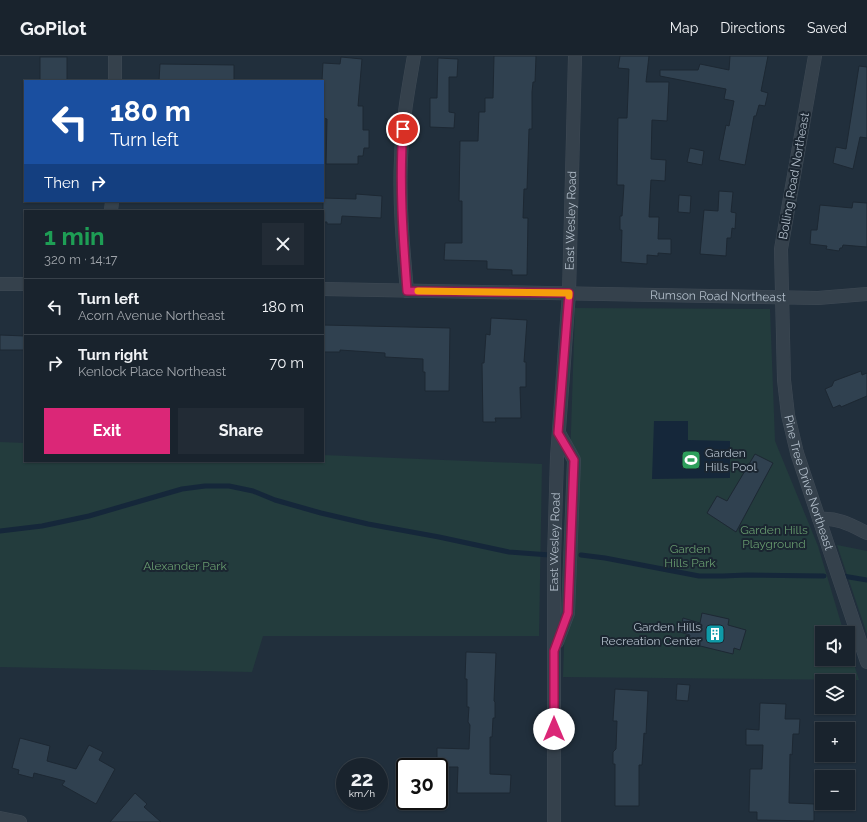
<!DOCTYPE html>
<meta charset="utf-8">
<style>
:root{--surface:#19232d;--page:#222b35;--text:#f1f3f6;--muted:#9fa4aa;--line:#374049;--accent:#db2777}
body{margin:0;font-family:Raleway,sans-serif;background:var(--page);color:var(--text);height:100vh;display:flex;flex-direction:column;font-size:15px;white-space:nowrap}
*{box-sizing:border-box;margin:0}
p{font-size:13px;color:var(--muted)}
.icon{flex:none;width:22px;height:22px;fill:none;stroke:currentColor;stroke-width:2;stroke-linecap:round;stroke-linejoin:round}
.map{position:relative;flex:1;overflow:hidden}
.drawer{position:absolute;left:24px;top:154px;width:300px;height:252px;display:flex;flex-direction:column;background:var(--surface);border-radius:0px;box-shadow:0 1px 3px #0004,0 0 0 1px var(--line)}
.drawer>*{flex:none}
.guide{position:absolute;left:24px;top:24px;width:300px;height:122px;border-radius:0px;box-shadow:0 1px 3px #0004,0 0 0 1px var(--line);background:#1a4fa0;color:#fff;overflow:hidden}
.controls{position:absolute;left:815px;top:570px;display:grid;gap:8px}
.controls a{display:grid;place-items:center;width:40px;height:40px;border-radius:0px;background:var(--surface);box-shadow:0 1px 3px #0004,0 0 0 1px var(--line);font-size:20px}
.speed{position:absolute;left:336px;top:702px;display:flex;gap:8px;font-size:20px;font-weight:700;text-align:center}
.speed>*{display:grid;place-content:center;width:52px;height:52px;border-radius:50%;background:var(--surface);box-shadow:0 1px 3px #0004,0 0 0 1px var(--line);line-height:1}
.speed small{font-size:10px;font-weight:400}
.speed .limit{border:2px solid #111;border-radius:6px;background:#fff;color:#111}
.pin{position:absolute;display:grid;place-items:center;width:34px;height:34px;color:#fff;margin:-17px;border:2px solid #fff;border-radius:50%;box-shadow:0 1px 4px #0007}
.me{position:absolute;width:44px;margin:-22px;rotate:0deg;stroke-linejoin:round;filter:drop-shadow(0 0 3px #0008)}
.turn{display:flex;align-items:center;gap:14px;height:84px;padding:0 20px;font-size:18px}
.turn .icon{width:52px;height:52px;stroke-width:2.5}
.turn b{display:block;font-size:28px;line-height:34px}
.then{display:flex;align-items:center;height:38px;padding:0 20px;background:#0003;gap:8px;font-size:15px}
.round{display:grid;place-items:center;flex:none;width:42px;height:42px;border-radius:0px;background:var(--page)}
.overview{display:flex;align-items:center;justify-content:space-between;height:68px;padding:0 20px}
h1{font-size:24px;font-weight:700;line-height:30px;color:#1e9e55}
.action{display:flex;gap:8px;margin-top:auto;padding:8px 20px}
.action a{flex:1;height:46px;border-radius:0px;background:var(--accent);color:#fff;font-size:16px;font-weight:700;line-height:46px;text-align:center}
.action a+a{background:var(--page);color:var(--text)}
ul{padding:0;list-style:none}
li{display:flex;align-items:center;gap:12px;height:56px;padding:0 20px;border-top:1px solid var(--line)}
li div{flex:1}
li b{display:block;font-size:15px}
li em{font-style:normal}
header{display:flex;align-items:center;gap:24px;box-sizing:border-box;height:56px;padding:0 20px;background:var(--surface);border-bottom:1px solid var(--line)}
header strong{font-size:19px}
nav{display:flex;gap:22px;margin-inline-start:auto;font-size:14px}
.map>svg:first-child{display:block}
.green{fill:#233c3d}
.water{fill:#15273a}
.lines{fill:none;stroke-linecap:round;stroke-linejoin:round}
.stream{stroke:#15273a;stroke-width:5}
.building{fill:#304150;stroke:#1d2833}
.street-casing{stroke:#3f4a55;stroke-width:14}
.street{stroke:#35414c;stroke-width:13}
.route-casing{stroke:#8e194d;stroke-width:10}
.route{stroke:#db2777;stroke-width:7}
.slow{stroke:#f59e0b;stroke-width:7}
.labels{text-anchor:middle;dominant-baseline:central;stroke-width:4;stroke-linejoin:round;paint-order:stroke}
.street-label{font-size:12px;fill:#b0bcc8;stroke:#1b2631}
.poi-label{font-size:12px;fill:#b0bcc8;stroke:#1b2631;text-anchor:start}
.park-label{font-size:12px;fill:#679a6e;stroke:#1b2631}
</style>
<header>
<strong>GoPilot</strong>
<nav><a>Map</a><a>Directions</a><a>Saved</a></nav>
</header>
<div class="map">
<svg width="867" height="766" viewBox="0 0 867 766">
<rect width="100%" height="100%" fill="#212f3c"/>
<g class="green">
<path d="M575,252l195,1 5,132 43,105 26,87h-22v26h26v-14l11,35 -296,-3z"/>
<path d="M0,386l25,1v18h298v-6l219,9 -3,172h-276l-11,36 -252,-5z"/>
<path d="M837,489l30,6v83z"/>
</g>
<path class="water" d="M654,365h34v19l42,1v37l-78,1z"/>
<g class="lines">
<g class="stream">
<path d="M0,475l42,-5 47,-10 93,-27 23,-3h24l24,5 22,9 46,13 47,11 71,13 70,15 41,3"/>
<path d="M581,499l24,3 94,18h24l24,-1 77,1"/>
<path d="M843,520l24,4"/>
</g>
</g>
<g class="building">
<path d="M494,0h42l-1,26h-2l-1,10v37h-3l-2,60h-3l-1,29h5l-1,57h-15v-5l-25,-1v-8l-43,-1 1,-17h17v-42h-3l1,-60h18l1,-29h6v-14h8z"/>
<path d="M620,0h29l-3,26h23l-2,39 -15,-1 -1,39 15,1 -1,21 -14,-1 -2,37h10l-1,22h13v15l-13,-1v3l-11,-1v9l-26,-2 1,-32h-2v-14h2l2,-31h-7l1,-67h9l2,-49 -11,-1z"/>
<path d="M730,0h38l-7,35 7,2 -3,13 -6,-1 -3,11h-2l-9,49 -26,-5 7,-35 3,1 5,-25 -10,-2 2,-10 -66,-13v-6h38l2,-6 29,6z"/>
<rect x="40" y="1" width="27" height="24"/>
<path d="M341,1l21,2 -4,47h5v24h6v18h-5l-1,8h-5v8h-32l1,-45 -4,-1 1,-37h-2l1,-18 17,1z"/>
<path d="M438,2l20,1 -1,18h-8v35l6,1 -1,15 -24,-1v-29h7z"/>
<path d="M160,8l74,1v16h-75z"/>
<path d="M859,10l8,1v71l-7,-1 -7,32 -20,-6 3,-16 10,2z"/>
<path d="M690,92l14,3 -2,14 -15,-3z"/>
<path d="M719,135l14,1 -2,20 5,1 -1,16 -3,-1 -1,10h-4l-1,18 -26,-2 4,-44 14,1z"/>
<path d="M356,138l26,2 -1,22 -39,-2 -1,8h-14v-2h-4v-24l33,1z"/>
<path d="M679,139l12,1 -1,17 -12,-1z"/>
<path d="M853,146l14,1v44l-24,-2 -1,3h-2l-1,3 -13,-2 1,-3 -17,-2 1,-14h6l3,-25 32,3z"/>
<path d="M491,262l36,2 -3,42h2v25h-6l1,31h-26l1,4h-13l-1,-59h2l2,-29 4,1z"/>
<path d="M323,269l127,3 -1,63h-24v-19h-2v-13l-38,-2v-4l-45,-3v2h-17z"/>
<path d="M0,279l25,1v14h-25z"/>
<path d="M861,315l1,4 5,-2v23l-26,11 -1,-2 -7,3 -8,-19 7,-3 2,-5z"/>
<path d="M755,398l18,9 -37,69 -29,-19 10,-17 10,5z"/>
<path d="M702,557l27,6 -1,6 18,5 -6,20 -6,-2 -1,6 -45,-11 2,-8 -10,-3 3,-14 17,5z"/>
<path d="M466,596l30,1 -2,48 1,1v16h-2l-1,19h-2v37l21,1 -1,18h-53l1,-26h-21v-19l32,1 1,-24 -2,-3 1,-15h-2v-28h-2z"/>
<path d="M677,628l13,1 -2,16 -12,-1z"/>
<path d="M615,633l33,2 -2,43 -2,-1 -2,32h-3v41h-24v-42h-2v-12l3,-3 1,-28h-4z"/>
<path d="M760,647l26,1 -1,15h15l-1,15h-6l-1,21 -2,-1 -1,49 25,1v17l-57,-1v-8h-8l1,-43h12l1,-24h-17v-16l13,1z"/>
<path d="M20,682l30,8 -3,15 29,8 13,-24 14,7 -4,8 16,9 -19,35 -34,-19 3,-4 -31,-8 -1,5 -15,-4 1,-4 -7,-2z"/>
<path d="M135,737l12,11 -3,3 17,15h-51z"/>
</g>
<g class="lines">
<defs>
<g id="street">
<path id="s1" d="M815,0l-34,193 3,131 4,35 9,38 70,209"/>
<path d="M115,25v-25"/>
<path d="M111,155l1,-10"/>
<path d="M0,228h25"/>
<path id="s2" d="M323,233l495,9 49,-4"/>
<path d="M407,235c-4,-44 -8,-88 -6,-132 1,-35 7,-69 13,-103"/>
<path d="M819,463c18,-2 32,6 48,14"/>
<path d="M557,586l11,-29 6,-153 -15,-27"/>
<path d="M0,762l20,4"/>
<path id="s3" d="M554,766v-263l3,-102 12,-164 6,-237"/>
</g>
</defs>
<use href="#street" class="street-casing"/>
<use href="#street" class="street"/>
</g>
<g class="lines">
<defs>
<path id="route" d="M403,73c-4,54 0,108 4,162l162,2 -11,140 16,27 -6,153 -14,38v78"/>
</defs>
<use href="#route" class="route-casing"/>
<use href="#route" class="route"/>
<path class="slow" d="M418,235l151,2v3"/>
</g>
<defs>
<symbol id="stadium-square" viewBox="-11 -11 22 22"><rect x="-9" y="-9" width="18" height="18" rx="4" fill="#2e9e5b" stroke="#1b2631"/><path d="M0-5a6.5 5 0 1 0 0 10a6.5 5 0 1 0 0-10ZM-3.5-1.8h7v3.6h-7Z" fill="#fff"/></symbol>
<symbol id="building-square" viewBox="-11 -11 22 22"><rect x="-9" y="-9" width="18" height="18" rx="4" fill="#0f9aa8" stroke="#1b2631"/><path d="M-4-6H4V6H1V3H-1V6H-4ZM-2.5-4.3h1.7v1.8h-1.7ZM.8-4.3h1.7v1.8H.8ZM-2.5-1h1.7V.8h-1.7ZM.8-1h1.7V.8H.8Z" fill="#fff"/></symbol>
</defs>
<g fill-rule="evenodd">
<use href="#stadium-square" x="680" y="393" width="22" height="22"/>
<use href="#building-square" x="704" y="567" width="22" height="22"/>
</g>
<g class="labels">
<g class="street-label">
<text transform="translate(794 120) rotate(-80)">Bolling Road Northeast</text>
<text stroke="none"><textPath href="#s3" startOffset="602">East Wesley Road</textPath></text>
<text stroke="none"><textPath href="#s2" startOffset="395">Rumson Road Northeast</textPath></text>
<text stroke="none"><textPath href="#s1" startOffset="433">Pine Tree Drive Northeast</textPath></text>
<text stroke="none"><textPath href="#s3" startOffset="280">East Wesley Road</textPath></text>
</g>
<g class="poi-label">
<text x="705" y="397">Garden<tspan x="705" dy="14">Hills Pool</tspan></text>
<text x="701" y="571" text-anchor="end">Garden Hills<tspan x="701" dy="14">Recreation Center</tspan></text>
</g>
<g class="park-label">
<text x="774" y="474">Garden Hills<tspan x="774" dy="14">Playground</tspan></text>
<text x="690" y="493">Garden<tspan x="690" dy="14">Hills Park</tspan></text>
<text x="185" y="510">Alexander Park</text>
</g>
</g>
</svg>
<div class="controls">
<a><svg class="icon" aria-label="sound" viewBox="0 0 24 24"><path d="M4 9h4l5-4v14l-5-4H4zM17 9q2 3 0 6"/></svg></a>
<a><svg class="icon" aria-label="layers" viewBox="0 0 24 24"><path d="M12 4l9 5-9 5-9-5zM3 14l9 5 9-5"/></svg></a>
<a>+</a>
<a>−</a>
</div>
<div class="speed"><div>22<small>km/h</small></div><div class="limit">30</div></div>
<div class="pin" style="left:403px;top:73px;background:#d93025"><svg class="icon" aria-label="arrive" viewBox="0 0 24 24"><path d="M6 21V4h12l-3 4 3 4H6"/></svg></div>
<svg class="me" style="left:554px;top:673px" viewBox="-20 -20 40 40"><circle r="19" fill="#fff"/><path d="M0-13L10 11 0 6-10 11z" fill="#db2777"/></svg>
<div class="guide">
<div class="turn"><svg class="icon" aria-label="left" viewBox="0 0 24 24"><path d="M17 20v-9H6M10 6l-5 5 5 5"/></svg><div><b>180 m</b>Turn left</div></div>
<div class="then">Then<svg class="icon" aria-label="right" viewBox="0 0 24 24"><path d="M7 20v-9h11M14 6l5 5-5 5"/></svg></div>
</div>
<section class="drawer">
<div class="overview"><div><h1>1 min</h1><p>320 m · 14:17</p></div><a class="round"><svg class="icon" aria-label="close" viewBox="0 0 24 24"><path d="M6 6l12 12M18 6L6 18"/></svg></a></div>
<ul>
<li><svg class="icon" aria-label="left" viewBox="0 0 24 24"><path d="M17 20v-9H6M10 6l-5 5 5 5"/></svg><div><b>Turn left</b><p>Acorn Avenue Northeast</p></div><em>180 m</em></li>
<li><svg class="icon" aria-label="right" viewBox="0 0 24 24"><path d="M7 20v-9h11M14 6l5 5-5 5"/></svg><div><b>Turn right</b><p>Kenlock Place Northeast</p></div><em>70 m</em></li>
</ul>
<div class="action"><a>Exit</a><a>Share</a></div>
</section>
</div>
